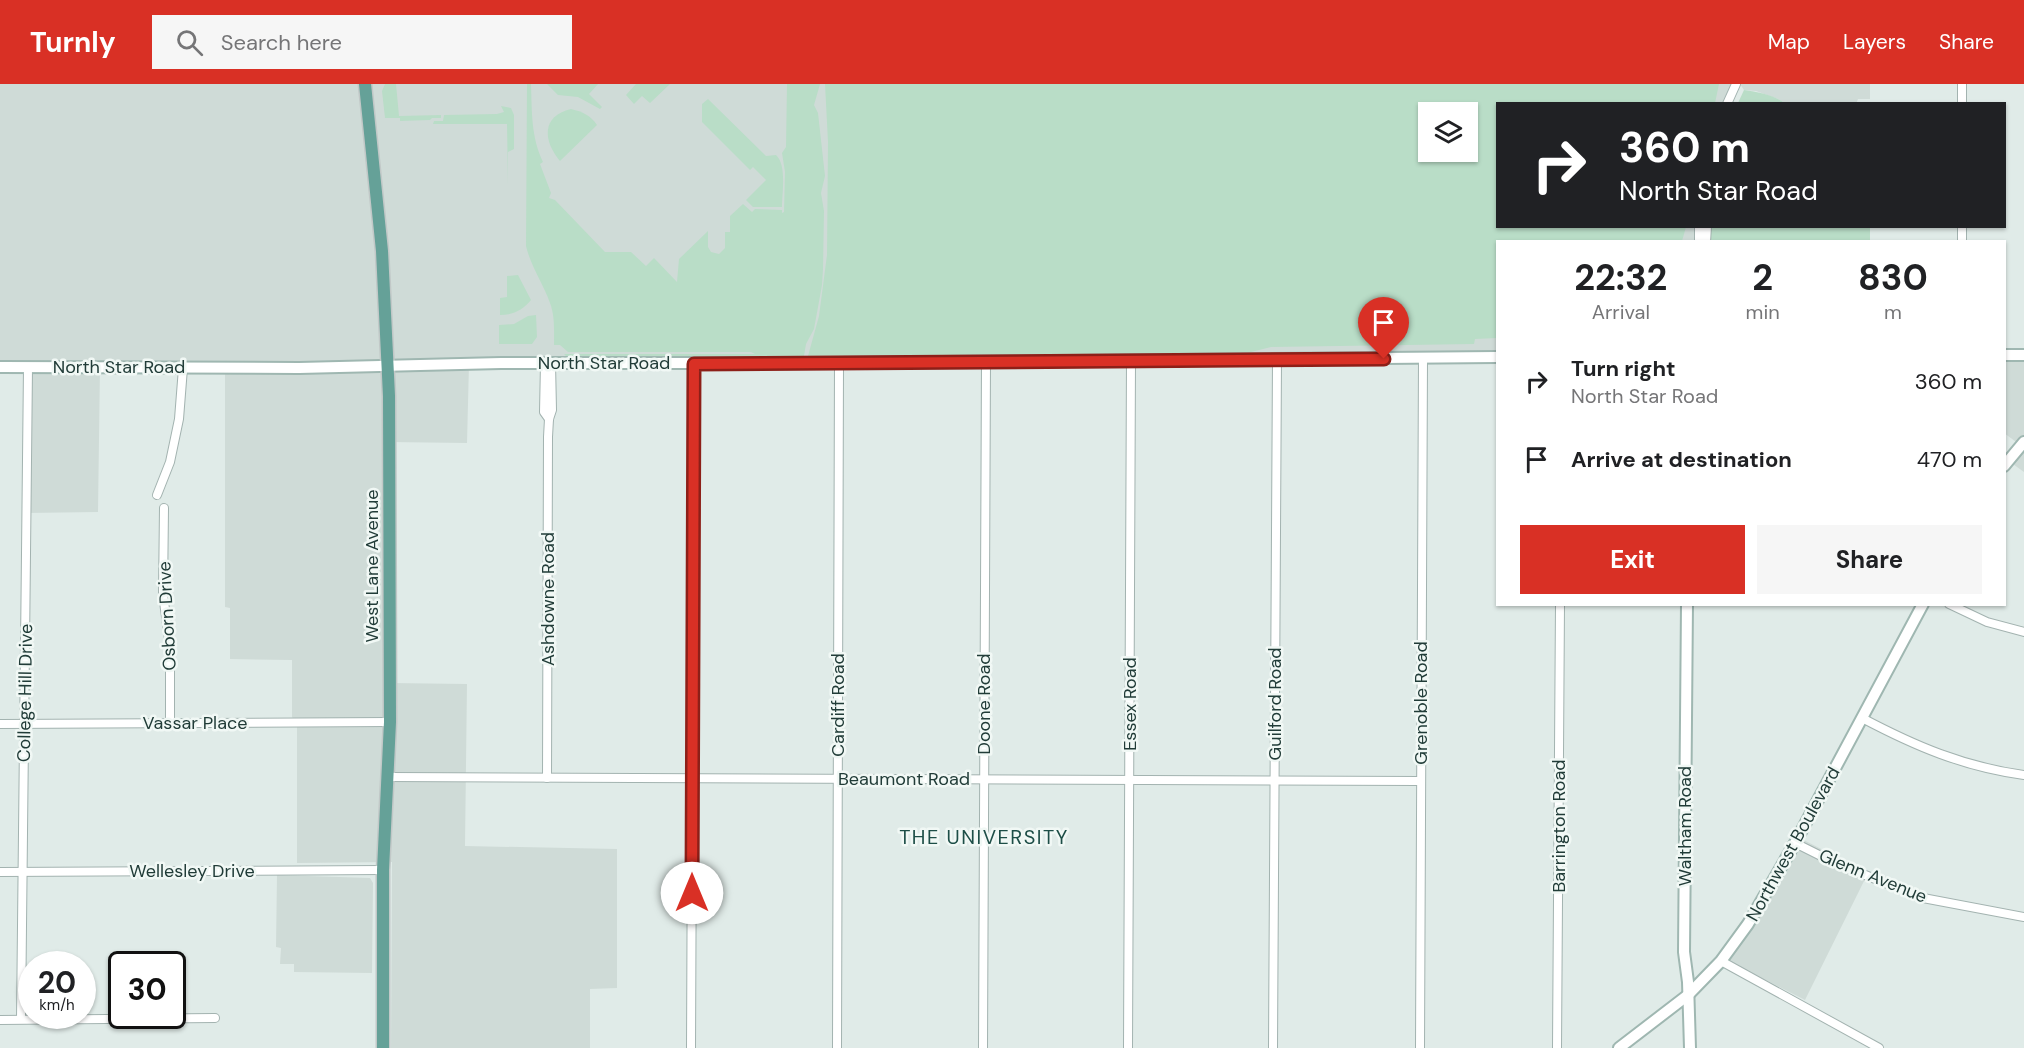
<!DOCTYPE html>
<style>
:root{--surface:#fff;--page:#f6f6f6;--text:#202124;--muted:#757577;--accent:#d93025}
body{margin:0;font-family:"DM Sans",sans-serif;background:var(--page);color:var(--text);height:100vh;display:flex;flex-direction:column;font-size:22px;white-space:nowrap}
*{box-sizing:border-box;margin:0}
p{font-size:20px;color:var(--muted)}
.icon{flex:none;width:33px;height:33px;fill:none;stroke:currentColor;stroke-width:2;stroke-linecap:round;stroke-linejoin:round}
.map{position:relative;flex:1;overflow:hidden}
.drawer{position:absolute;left:1496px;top:156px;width:510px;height:366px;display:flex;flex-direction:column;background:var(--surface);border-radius:0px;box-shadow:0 2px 4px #0004}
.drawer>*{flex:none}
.top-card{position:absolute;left:1496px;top:18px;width:510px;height:126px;border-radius:0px;box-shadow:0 2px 4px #0004;background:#202124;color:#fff;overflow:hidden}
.tools{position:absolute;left:1418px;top:18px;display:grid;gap:12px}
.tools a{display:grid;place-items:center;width:60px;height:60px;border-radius:0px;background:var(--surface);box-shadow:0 2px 4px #0004;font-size:30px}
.speed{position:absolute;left:18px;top:867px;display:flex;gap:12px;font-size:30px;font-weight:700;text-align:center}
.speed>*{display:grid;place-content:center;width:78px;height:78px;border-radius:50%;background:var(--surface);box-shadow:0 2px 4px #0004;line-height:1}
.speed small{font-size:15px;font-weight:400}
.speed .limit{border:3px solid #111;border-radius:9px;background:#fff;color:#111}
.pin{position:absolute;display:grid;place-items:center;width:51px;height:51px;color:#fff;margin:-62px -26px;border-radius:50% 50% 50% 0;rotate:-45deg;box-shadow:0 0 6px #0007}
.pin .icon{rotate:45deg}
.me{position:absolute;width:66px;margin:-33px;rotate:0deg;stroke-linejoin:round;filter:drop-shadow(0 0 4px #0008)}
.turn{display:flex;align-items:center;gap:21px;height:126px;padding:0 24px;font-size:27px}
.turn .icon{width:78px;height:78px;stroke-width:2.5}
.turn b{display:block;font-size:42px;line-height:51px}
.eta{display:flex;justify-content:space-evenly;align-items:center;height:102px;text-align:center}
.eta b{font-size:36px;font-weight:700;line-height:42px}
.action{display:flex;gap:12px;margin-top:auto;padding:12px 24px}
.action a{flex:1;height:69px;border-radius:0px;background:var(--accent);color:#fff;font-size:24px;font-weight:700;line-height:69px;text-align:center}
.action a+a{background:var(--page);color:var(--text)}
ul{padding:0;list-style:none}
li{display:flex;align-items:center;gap:18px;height:78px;padding:0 24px}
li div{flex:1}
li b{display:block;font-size:22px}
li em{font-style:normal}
header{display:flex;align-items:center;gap:36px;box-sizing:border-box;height:84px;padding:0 30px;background:var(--accent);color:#fff}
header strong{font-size:28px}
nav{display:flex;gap:33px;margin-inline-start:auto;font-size:21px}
.search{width:420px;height:54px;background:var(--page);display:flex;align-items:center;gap:15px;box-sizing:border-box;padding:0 21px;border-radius:0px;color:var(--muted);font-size:22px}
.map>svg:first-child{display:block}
.built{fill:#cfdbd7;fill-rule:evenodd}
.green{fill:#b9ddc7;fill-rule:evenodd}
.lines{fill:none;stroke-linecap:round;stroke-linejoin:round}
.street-casing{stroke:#a3b3b0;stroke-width:10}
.secondary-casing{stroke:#9fb7b1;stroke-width:14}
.primary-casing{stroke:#c1c8c7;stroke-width:15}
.street{stroke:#fff;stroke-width:8}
.secondary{stroke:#fff;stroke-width:10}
.primary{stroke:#65a198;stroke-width:12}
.route-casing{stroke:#8d1f18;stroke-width:15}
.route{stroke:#d93025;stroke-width:10}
.labels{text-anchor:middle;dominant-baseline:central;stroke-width:5;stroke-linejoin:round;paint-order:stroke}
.street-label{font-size:18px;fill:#213c38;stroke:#f1f8f5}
.neighbourhood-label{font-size:20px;letter-spacing:1.5px;fill:#1d4e47;stroke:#f1f8f5}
</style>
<header>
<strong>Turnly</strong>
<div class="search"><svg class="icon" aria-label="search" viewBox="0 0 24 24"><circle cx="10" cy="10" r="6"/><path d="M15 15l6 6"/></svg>Search here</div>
<nav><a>Map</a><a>Layers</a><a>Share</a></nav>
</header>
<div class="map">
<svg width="2024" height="964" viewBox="0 0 2024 964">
<rect width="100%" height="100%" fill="#e0ebe8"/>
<g class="built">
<path d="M0,0h1736l-9,19 -230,1v122l202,1v14l-202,1v115l-1028,7 -2,79 -79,-1 2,241 77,1 -2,162 152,3v139l-27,1v59h-199l1,-186 -95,1v-140l-5,-6v-57l-62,-1v-51l-5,-1v-239l-125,-1 -2,145 -72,1 2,-146h-28zM1428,28h39v40h-39z"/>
<path d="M1740,0h130v15h-12l-2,5 -71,-1 -7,-4 -22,-8 -12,-1z"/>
<path d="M2004,269h20v119l-18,-13 13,-15 -15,-11z"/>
<path d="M1792,750l76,39 -63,127 -87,-44 41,-61z"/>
<path d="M277,791l93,3 3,5 -1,90 -78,-1v-8h-14l1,-16 -5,-1z"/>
</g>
<g class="green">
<path d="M385,0h11l3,32 42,-1v3h-9l-2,2 -30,1v-3h-15l-3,-27z"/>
<path d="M527,0h4c1,28 0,53 12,78l-3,2 11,29 -2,5 6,2 50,52h26l15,14 8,-8 23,24 2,-23 29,-28v16l3,5 8,2 6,-6v-16h5v-16l13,-12 9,8 3,-3 27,1v3l2,-1 1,-40 -3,-19 4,-6 1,-63h33l-6,21 4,8 7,63 -4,17 3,18 -1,58 -1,16 -8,44 -8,15 -2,12h-238l-2,-2h191l-4,-2h-183l-8,-7h-6c0,-14 1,-29 -4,-42 -7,-20 -19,-36 -24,-57z"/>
<path d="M547,0h51l-9,10 13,13 -2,2 -22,-12 -20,-2z"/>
<path d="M636,0h34l-20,19 -8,-7 -8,8 -8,-9z"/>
<path d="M825,0h894l-4,19 -218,1v122l189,1 -4,14 -185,1v96l-22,1 -1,5 -203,3 -24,6 -439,3 11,-40 8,-61 1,-113zM1428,28h39v40h-39z"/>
<path d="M1744,6c15,2 29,5 41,13h-47z"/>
<path d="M708,15l58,57 10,-1c11,10 6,38 6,52h-29l-7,-7 20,-20 -13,-13 -3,3 -48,-48v-18z"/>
<path d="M501,22l10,2 3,7v34l-6,3v33l-1,-61h-74l1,-3h9l1,-6 53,-1 7,-2z"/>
<path d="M571,25c12,3 19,6 26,16l-37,36c-17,-20 -19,-45 11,-52z"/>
<path d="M1711,143h159v14h-160z"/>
<path d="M518,191l13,25c-8,10 -18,15 -31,15v-17l7,-1v-21z"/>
<path d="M536,231l1,22 -5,7h-33v-19l15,-1 14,-8z"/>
</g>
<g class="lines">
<defs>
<g id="street">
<path d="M1962,0v20"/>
<path d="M1727,20l9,-20"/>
<path d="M1699,158v-16"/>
<path d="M1706,158l1,-16"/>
<path d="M1962,158v-16"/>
<path d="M545,279l-1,49 5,7"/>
<path d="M157,411l13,-33 9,-43 4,-51"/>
<path d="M164,424l-1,86 7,53v76"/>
<path d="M1949,520l38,18 37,10"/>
<path d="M1862,634c53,28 102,49 162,57"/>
<path d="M0,640l390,-2"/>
<path d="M388,693l1032,4"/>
<path d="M547,694l1,-341 1,-18 3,-9 -1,-47"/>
<path d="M1795,759l40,20 88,35 101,19"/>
<path d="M0,788l383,-2"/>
<path d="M1721,877l158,87"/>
<path d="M21,935l7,-652"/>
<path d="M0,936l215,-2"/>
<path d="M691,964l3,-684"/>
<path d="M837,964l2,-685"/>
<path d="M983,964l3,-687"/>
<path d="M1128,964l3,-688"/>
<path d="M1273,964l4,-688"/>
<path d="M1420,964l3,-690"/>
<path d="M1557,964l3,-444"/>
</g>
<g id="secondary">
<path d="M2004,271h20"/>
<path d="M0,283l299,1 202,-5h338l658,-6"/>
<path d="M2004,382l20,-24"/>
<path d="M1687,520l-3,348 4,30 2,66"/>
<path d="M1619,964l69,-53 33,-34 27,-37 47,-81 128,-239"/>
</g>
<path id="primary" d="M365,0l17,167 7,145 1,326 -7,148v178"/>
</defs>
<use href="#street" class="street-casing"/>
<use href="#secondary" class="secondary-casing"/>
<use href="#primary" class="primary-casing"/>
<use href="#street" class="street"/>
<use href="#secondary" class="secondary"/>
<use href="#primary" class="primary"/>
</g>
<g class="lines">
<defs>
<path id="route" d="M692,809l2,-529 690,-5"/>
</defs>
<use href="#route" class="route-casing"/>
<use href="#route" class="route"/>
</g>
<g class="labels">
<g class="street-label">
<text x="604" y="279">North Star Road</text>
<text x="119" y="283">North Star Road</text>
<text transform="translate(372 482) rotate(-90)">West Lane Avenue</text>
<text transform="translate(548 515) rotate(-90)">Ashdowne Road</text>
<text transform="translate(167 532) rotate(-93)">Osborn Drive</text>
<text transform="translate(25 609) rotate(-89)">College Hill Drive</text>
<text transform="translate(1421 619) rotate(-90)">Grenoble Road</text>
<text transform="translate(984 620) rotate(-90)">Doone Road</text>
<text transform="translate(1130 620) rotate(-90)">Essex Road</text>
<text transform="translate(1275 620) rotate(-90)">Guilford Road</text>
<text transform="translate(838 621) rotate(-90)">Cardiff Road</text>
<text x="195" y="639">Vassar Place</text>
<text x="904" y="695">Beaumont Road</text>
<text transform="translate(1559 742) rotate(-90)">Barrington Road</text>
<text transform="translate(1685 742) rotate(-90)">Waltham Road</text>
<text transform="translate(1793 760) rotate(-61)">Northwest Boulevard</text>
<text x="192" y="787">Wellesley Drive</text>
<text transform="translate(1873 792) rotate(22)">Glenn Avenue</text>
</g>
<g class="neighbourhood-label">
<text x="984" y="753">THE UNIVERSITY</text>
</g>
</g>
</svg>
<div class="tools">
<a><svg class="icon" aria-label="layers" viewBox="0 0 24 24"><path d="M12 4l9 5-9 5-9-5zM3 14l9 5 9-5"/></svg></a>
</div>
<div class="speed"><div>20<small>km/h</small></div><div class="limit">30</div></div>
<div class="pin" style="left:1384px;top:275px;background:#d93025"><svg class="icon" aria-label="arrive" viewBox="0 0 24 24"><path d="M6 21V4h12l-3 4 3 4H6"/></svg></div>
<svg class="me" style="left:692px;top:809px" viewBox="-20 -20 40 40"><circle r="19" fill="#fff"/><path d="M0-13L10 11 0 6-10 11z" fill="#d93025"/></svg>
<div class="top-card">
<div class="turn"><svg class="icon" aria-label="right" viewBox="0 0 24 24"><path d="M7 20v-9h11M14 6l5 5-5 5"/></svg><div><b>360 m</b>North Star Road</div></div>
</div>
<section class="drawer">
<div class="eta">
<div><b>22:32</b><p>Arrival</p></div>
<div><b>2</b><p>min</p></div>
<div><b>830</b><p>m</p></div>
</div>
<ul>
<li><svg class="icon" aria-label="right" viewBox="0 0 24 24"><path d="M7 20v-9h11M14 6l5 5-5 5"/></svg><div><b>Turn right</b><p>North Star Road</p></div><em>360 m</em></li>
<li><svg class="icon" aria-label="arrive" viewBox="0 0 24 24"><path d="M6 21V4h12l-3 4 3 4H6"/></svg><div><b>Arrive at destination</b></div><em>470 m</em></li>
</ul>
<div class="action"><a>Exit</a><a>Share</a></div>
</section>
</div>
